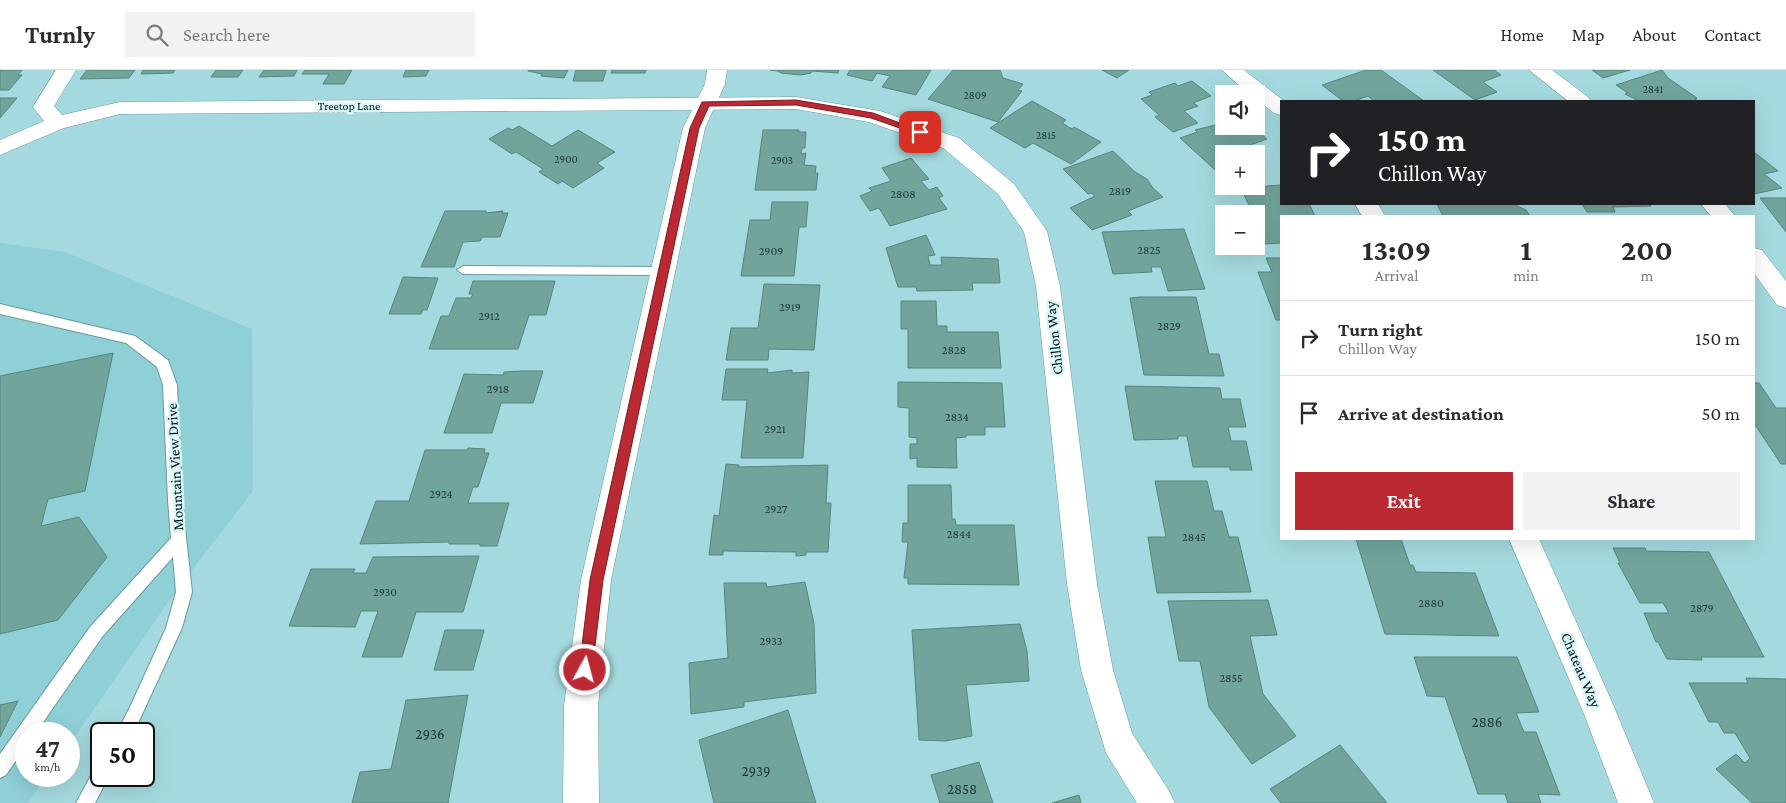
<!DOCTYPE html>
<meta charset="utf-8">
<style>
:root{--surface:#fff;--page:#f2f2f3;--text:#2b2b33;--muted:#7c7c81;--line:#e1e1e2;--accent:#bb2a33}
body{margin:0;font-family:"Crimson Pro",serif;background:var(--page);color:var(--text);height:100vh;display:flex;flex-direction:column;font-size:19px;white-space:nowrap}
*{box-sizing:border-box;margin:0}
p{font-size:16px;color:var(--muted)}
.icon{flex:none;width:28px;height:28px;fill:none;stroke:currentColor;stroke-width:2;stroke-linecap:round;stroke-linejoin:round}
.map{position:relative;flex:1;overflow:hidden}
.side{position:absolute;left:1280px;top:145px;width:475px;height:325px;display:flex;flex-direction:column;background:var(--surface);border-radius:0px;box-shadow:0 5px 20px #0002}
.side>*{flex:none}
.guide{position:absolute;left:1280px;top:30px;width:475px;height:105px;border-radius:0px;box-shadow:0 5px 20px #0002;background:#202124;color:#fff;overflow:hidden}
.buttons{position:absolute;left:1215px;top:15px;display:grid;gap:10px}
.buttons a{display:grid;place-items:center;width:50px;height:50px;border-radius:0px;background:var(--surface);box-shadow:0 5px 20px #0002;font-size:25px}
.speed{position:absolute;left:15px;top:652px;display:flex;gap:10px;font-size:25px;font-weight:700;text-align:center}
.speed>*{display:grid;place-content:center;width:65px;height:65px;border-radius:50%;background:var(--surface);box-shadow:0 5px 20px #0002;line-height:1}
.speed small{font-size:12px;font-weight:400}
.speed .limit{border:2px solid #111;border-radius:8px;background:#fff;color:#111}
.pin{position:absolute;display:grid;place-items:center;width:42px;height:42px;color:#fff;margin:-21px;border-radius:10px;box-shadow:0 2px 8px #0006}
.me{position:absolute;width:55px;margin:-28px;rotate:7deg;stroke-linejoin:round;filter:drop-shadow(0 0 4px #0008)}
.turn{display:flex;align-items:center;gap:18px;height:105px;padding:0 15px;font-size:22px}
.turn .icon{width:65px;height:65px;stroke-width:2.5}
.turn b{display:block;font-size:35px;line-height:42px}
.eta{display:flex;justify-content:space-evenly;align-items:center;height:85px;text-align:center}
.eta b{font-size:30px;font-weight:700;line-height:35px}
.primary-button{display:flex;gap:10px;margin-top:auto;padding:10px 15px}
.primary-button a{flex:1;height:58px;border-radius:0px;background:var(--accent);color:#fff;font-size:20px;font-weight:700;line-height:58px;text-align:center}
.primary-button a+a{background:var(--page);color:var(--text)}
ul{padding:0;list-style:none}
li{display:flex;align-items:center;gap:15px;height:75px;padding:0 15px;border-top:1px solid var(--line)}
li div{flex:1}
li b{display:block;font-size:19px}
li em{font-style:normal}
header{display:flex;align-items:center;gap:30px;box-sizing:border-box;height:70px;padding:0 25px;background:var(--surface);border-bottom:1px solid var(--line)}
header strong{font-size:24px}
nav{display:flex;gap:28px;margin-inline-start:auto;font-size:18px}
.search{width:350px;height:45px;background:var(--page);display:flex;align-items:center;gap:12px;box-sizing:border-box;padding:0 18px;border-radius:0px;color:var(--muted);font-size:19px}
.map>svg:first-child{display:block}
.built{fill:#8fd0d6}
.building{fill:#71a59c;stroke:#54877f}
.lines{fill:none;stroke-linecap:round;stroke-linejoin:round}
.lane-casing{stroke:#669ba0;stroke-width:2}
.street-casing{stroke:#669ba0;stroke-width:1}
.secondary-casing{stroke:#669ba0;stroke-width:1}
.lane{fill:#fff;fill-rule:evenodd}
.street{fill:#fff;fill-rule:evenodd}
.secondary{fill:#fff;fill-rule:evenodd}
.route{fill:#bb2a33;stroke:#7a1b21}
.labels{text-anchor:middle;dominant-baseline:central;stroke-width:5;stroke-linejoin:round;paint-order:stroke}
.far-number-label{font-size:11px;fill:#1c3736}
.far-street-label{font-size:12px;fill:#001214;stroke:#dbf6f8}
.number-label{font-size:12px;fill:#1c3736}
.street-label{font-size:15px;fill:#001214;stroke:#dbf6f8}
.near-number-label{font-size:15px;fill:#1c3736}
</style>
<header>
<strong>Turnly</strong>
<div class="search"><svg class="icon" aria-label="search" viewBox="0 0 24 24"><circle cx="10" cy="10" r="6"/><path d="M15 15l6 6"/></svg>Search here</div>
<nav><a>Home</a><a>Map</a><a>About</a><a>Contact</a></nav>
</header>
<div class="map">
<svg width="1786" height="733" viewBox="0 0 1786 733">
<rect width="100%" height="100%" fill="#a4dadf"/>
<path class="built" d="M0,173l65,9 187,77 1,162 -77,100 -107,154v-11h-43v42h21l-19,27h-28z"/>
<g class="building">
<path d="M0,0h22l-4,5h4l-13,15h-9z"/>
<path d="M87,0h48l-6,8 -49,1z"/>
<path d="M143,0h32l-2,3 -32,1z"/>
<path d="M216,0h27l-5,7h-27z"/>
<path d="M264,0h33l-3,6 -35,1z"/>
<path d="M305,0h47l-8,14h-21l6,-10h-27z"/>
<path d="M406,0h23l-3,6 -23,1z"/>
<path d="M528,0h40l-4,8 -23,-2 1,-2 -14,-3z"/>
<path d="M576,0h30l-3,11h-30z"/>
<path d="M612,0h34l-1,3h-34z"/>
<path d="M770,0h69l-1,3 -26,-2 -1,2 -10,2 -20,-2 -3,-2z"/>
<path d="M850,0h81l-15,25 -34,-8 8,-11 -13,-3 -5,8 -25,-6z"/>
<path d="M953,0h47l3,8 20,6 -5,6 4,1 -24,31 -70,-23z"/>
<path d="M1102,0h27l-12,8z"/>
<path d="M1366,0h15l43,31h-50l-6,-5 -14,5h-11l-21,-16z"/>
<path d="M1433,0h61l7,5 -18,7 14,10 -22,8z"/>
<path d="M1592,0h38l-27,8z"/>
<path d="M1662,0l6,8 29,20 -2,1 3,2h-59l-14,-7 3,-1 -12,-8z"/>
<path d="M1192,11l19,15 -18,7 5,3 -14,5 14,12 -25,9 -18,-15 4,-2 -18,-16 11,-4 -3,-3 26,-9 3,3z"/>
<path d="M0,28h17l-17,20z"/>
<path d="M1032,31l34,19 -4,3 10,6 2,-2 27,15 -30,22 -38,-21 -8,5 -35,-20z"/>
<path d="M1224,53v3h28l15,13 -34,12 3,3h-12v24l-44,-40 17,-6 -2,-2z"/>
<path d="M519,56l33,20 26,-16 37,22 -18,11 7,5 -31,20 -11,-7 -4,3 -19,-12 4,-3 -27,-17 -4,2 -23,-15 19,-11 4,2z"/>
<path d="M763,60h36v2h7l-1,16h-3l-1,6 5,-1 -2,12 12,1 -1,7h3l-2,17h-61z"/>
<path d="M1113,81l22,21 12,7 6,9 10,9 -35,14 4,4 -40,15 -22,-22 25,-12 -4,-3 -3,1 -25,-25z"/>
<path d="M1754,82l24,19 -14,3 18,14 -28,6z"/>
<path d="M911,88l18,21 -8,2 8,9 8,-3 6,9 -4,2 8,11 -57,17 -11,-18 -9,3 -10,-15 12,-5 -3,-3 22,-7 -9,-13z"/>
<path d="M1281,115v19h28l6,12h-34v27l-17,1 -8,-16v-14h-3l-12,-26z"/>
<path d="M1760,128h26v34z"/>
<path d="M772,132h36l-2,25h-7l-5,49h-53l9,-56h20z"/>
<path d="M1437,134h76l13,6 4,6h-87z"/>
<path d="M1582,134h67l2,2 -38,1 2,5h-28z"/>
<path d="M445,141h41v2l17,-2 -1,2h6l-8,24h-18l-2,4 -17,1 -9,25h-33z"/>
<path d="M1184,159l21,60 -37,2 -7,-24h-10l1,5 -39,2 -11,-42z"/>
<path d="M926,165l9,20 -7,1 2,9h12l-1,-8 57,2 2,24h-28l1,7 -56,1 -1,-4h-18l-12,-39z"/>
<path d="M1266,188h15v62h-5l-18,-48h14z"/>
<path d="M403,207l35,1 -11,32h-4l-2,4h-32z"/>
<path d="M473,211h82l-9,34h-17l-11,34h-89l12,-33h8l7,-18h15l2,-4h-4z"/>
<path d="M764,214l56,1 -6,65 -45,-1 -1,11h-42l5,-32h27z"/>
<path d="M1140,227h56l13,57h10l5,22 -80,-1 -14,-77z"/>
<path d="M901,231h35l1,25h10v6h51l3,36h-93v-39h-7z"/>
<path d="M113,283l-28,138 -37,8 -7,27 38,-9 28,40 -49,63 -58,14v-258z"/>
<path d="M726,299h42l-1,4 25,-3v3l17,-1 -6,86h-62l6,-58h-25z"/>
<path d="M522,301h21l-10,32h-32l-9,30h-48l20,-59 39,1 1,-3z"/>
<path d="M898,312l104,1 3,44h-20v8h-19v2l-10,1 1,30 -40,-1v-9l-7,1v-15h7v-6l-8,-1v-29l-11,-1z"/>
<path d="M1754,313h5l17,25h10v56h-5l-27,-41z"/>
<path d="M1125,316l95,2 2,11h18l6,28h-18l3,14h15l6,29h-22v-3h-37l-6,-31h-9v3l-44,1z"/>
<path d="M468,378l17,1 -1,4h5l-11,34h-5l-5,16h41l-12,43h-17v-2h-31v-2l-89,2 16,-43h33l16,-51h42z"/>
<path d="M726,394l13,1 -1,2 90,-2 -2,38h5l-3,49h-22v3l-10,1v-4l-73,-1v4h-14l5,-40 5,1z"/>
<path d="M1155,411h52l7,30h8l7,26h9l13,55 -94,1 -9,-56h18z"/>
<path d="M908,415h43l1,34h3l1,6h58l5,60 -111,-1v-6h-4l4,-36h-6l1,-19h5z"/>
<path d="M1356,469h45l9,26h3l3,7 59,1 24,63 -114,-2z"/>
<path d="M1613,478h32l1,3 63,1 55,105h-63l1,3 -35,-1 -9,-17h-2l-12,-29h25l-6,-10h-23l-22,-40h2z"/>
<path d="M479,486l-16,56h-47l-14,45h-40l16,-46h-17l-6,16 -66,-1 22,-57h44l-2,4h13l7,-16z"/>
<path d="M805,512l9,42 2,69 -72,9v5l-53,7 -2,-51 39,-5 -4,-75h42l1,4z"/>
<path d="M1268,530l9,35 -27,1 13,58 33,42 -44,28 -43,-57 -9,-46h-21l-11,-60z"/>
<path d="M1020,554l7,27 2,30 -63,4 6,51 -26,5 -27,-1 -7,-110z"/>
<path d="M445,560h39l-11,40h-39z"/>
<path d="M1414,587h103l22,55 -23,1 8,19h12l24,63 -22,-1 3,9h-33l-3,-9h-27l-33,-97 -18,-1z"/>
<path d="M1746,608l40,1v124h-34l-36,-34 20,-15 9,9 5,-5 -15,-25h-11l-6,-11h-9l-20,-39h59z"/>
<path d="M468,625l-20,108h-96l8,-31 31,-3 15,-69z"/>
<path d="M18,631l-18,36v-32z"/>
<path d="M788,640l28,93h-102l-15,-63z"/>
<path d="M1340,675l47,58h-106l-11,-14z"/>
<path d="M979,692l14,41h-53l-9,-28z"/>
<path d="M1079,725l2,8h-29z"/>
</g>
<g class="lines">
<defs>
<g id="lane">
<path d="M463,196l200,1 6,4 -6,4 -200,-1 -6,-4z"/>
<path d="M0,234l135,32 33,24 9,25 5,115 10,92 -10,36 -49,106h-17l14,-27 36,-79 10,-36 -3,-35 -71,80 -67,97h-9v12l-20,29 -6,3v-24l90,-127 81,-89 -3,-38 -5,-115 -6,-18 -31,-24 -126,-29z"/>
<path d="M101,695v11h8l-14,27h-19l19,-35z"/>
</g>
<g id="street">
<path d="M56,0h20l-22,36 8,9 58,-13 676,-5 84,14 79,27 55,46 33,47 13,55 37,298 16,86 19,63 37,58 6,12h-38l-31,-50 -25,-83 -14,-86 -31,-298 -12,-54 -26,-38 -55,-46 -74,-26 -73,-13 -676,5 -56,14 -64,27v-15l44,-19 -11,-14z"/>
<path d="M1222,0h22l40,31h-3v14l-7,-2 -18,-14v-5h-7z"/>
<path d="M1529,0h23l36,27 3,4h-23z"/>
<path d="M1355,134h23l7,12h-23z"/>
<path d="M1701,134h24l10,12h-24z"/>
<path d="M1754,178l8,2 24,31v27l-9,-3 -23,-32z"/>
<path d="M1509,469h30l73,163 42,101h-36l-34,-89z"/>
</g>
<path id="secondary" d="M707,0h20l-2,14 -20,44 -94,452 -13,126 1,97h-36l1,-97 17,-126 102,-452 22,-44z"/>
</defs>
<use href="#lane" class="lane-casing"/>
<use href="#street" class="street-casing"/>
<use href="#secondary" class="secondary-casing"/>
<use href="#lane" class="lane"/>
<use href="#street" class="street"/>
<use href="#secondary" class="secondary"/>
</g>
<path class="route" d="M796,30l77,13 51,19 -4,3 -49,-17 -75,-13 -87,1 -10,22 -96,452 -11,90 -2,4 -5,2 -4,-2 -2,-4 11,-90 100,-452 12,-26z"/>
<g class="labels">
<g class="far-number-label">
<text x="1653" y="19">2841</text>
<text x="975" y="25">2809</text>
<text x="1046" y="65">2815</text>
<text x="566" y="89">2900</text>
<text x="782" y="90">2903</text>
</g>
<g class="far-street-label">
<text x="349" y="36">Treetop Lane</text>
</g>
<g class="number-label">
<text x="1120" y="121">2819</text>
<text x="903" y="124">2808</text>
<text x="1149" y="180">2825</text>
<text x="771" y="181">2909</text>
<text x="790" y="237">2919</text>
<text x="489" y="246">2912</text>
<text x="1169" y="256">2829</text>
<text x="954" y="280">2828</text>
<text x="498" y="319">2918</text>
<text x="957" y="347">2834</text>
<text x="775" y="359">2921</text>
<text x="441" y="424">2924</text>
<text x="776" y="439">2927</text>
<text x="959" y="464">2844</text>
<text x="1194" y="467">2845</text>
<text x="385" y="522">2930</text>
<text x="1431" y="533">2880</text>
<text x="1702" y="538">2879</text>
<text x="771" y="571">2933</text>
<text x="1231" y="608">2855</text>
</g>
<g class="street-label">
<text transform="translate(1054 268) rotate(-96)">Chillon Way</text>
<text transform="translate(175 397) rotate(-93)">Mountain View Drive</text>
<text transform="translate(1581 600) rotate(67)">Chateau Way</text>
</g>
<g class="near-number-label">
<text x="1487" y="652">2886</text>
<text x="430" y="664">2936</text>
<text x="756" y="701">2939</text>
<text x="962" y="719">2858</text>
</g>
</g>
</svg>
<div class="buttons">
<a><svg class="icon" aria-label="sound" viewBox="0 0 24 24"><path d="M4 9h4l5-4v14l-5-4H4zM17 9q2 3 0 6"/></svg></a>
<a>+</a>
<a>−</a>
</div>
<div class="speed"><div>47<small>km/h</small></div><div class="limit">50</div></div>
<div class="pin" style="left:920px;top:62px;background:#d93025"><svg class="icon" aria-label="arrive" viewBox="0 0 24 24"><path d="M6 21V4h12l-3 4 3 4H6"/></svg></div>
<svg class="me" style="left:585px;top:600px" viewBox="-20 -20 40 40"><circle r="17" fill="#bb2a33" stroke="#fff" stroke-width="3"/><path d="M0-11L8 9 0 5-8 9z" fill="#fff"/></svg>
<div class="guide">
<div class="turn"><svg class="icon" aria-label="right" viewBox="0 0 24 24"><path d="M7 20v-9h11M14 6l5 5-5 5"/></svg><div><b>150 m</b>Chillon Way</div></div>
</div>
<section class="side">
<div class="eta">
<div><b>13:09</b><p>Arrival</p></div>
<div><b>1</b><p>min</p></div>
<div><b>200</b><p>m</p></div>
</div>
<ul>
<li><svg class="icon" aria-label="right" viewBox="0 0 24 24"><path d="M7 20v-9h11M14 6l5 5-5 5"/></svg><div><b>Turn right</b><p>Chillon Way</p></div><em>150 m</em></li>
<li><svg class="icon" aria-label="arrive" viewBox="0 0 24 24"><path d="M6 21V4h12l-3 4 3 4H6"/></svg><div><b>Arrive at destination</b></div><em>50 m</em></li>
</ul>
<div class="primary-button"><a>Exit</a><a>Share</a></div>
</section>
</div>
